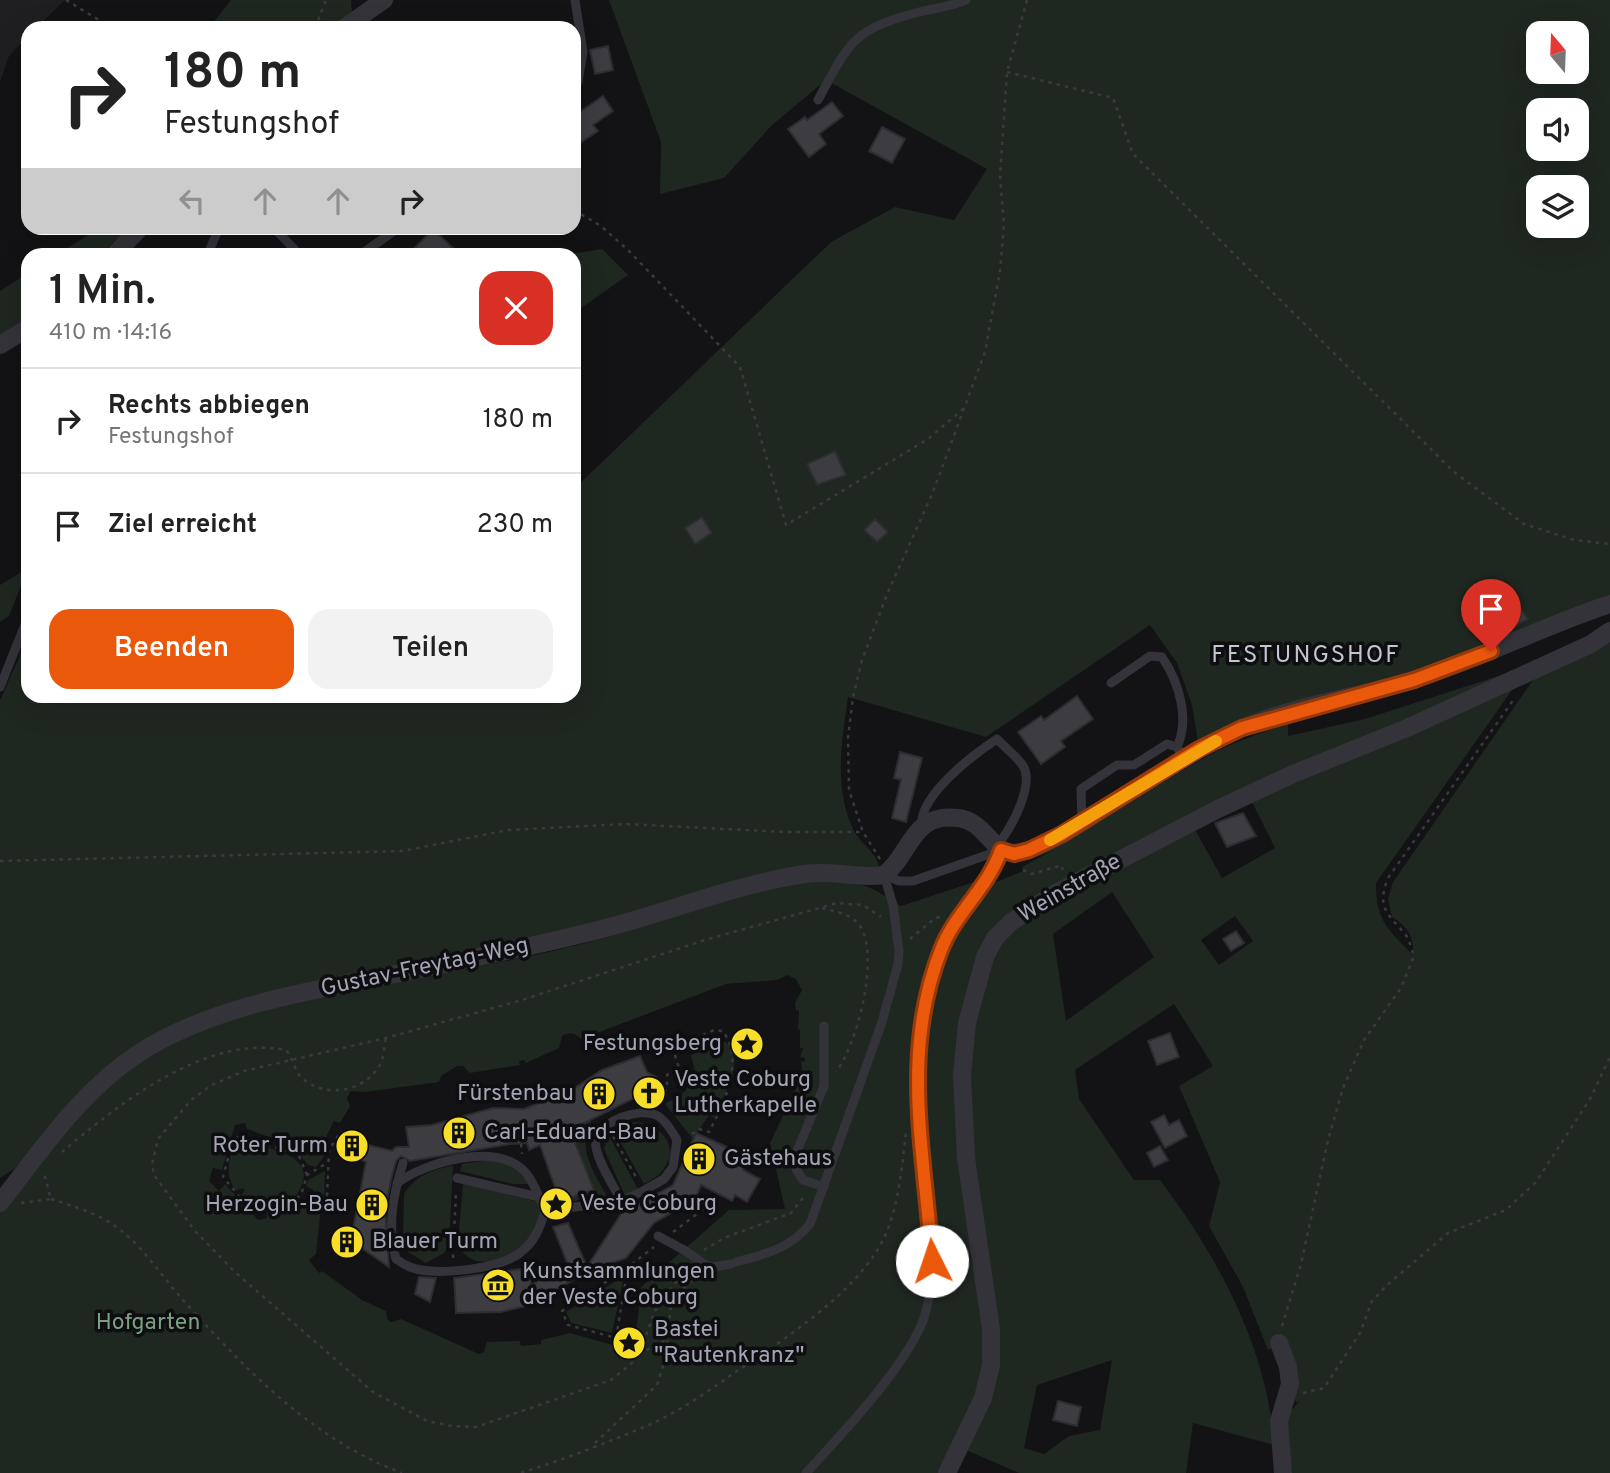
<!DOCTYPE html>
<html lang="de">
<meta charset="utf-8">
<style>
:root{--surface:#fff;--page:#f2f2f2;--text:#222;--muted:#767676;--line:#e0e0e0;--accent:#ea580c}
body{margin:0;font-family:Overpass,sans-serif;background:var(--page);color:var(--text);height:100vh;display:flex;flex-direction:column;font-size:26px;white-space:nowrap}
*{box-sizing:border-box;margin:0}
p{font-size:23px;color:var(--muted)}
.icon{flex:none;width:38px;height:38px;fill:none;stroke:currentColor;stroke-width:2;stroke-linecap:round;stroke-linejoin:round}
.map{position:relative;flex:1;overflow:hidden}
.drawer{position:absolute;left:21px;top:248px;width:560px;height:455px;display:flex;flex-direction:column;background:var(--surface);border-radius:21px;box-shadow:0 7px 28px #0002}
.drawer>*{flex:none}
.banner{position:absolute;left:21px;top:21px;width:560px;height:214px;border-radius:21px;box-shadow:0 7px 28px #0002;background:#fff;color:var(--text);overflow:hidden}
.needle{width:46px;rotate:341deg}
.controls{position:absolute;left:1526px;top:21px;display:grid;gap:14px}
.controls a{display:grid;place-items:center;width:63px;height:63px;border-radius:14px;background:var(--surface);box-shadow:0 7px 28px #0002;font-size:35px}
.pin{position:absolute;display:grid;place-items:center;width:60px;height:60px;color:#fff;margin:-72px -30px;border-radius:50% 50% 50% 0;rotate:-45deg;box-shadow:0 0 7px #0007}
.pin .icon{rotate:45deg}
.me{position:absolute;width:77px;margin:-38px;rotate:356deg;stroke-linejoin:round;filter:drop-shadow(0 0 5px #0008)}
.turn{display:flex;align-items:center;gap:24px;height:147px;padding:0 28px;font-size:32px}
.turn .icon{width:91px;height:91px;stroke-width:2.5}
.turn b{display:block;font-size:49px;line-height:60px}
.lanes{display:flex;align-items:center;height:66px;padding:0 28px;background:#0003;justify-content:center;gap:35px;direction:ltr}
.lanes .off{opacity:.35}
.round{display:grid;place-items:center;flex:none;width:74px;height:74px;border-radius:21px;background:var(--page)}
.summary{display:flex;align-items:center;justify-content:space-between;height:119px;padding:0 28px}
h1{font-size:42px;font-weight:600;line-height:52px}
.button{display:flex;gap:14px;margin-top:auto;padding:14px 28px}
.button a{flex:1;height:80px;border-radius:21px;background:var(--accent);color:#fff;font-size:28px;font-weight:600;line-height:80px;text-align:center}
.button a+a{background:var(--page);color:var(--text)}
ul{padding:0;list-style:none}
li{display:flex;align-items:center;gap:21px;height:105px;padding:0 28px;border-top:2px solid var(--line)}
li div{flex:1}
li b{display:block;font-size:26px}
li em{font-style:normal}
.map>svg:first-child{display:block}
.built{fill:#1f1e21}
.green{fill:#1f2721;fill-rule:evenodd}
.building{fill:#3c3c41;stroke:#2d2c30;stroke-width:2}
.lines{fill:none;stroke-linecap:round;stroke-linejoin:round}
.path{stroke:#393a40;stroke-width:2.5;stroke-dasharray:3.5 5;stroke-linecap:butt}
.service{stroke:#343339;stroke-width:9}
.minor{stroke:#343339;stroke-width:18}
.service-bridge{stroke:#343339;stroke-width:9}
.route-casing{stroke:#983908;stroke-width:18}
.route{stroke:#ea580c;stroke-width:12}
.slow{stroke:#f59e0b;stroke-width:12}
.labels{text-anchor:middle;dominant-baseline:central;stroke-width:7;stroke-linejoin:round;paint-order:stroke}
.street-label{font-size:23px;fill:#a3a5b5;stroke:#0e0d0f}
.poi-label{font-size:23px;fill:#a3a5b5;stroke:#0e0d0f;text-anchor:start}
.park-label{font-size:23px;fill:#7aa185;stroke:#0e0d0f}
.neighbourhood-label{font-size:24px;letter-spacing:2px;fill:#c5c5d1;stroke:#0e0d0f}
</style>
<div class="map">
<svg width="1610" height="1473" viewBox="0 0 1610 1473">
<rect width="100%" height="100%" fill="#131214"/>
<path class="built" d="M0,0h65l-29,28h-8v8l-19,20 -9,26z"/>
<g class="green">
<path d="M231,0h120l1,16 -16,12h-127z"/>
<path d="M609,0h1001v604l-411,145 -7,-44 -15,-42 -27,-38 -164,112 -138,-40c-6,45 -15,91 6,134 7,13 21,20 25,35l-225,44 -139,34 -154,27 -149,41 -126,76 -72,81 -14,9v-478l28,-62v58l29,1 5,3 3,-4h509v-207l257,-247 64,-35 59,13 33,-51 -161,-89 -55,46 -47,52 -64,16 1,-52zM1538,33h39v39h-39zM1538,110h39v39h-39zM1538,187h39v39h-39z"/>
<path d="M99,228h29l-28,27 -45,1z"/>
<path d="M602,249l26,26 -54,38v-57l-10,-1z"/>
<path d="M28,273v45l-28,17v-44z"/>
<path d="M28,568l-19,48 -9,6v-37z"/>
<path d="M1610,635v838h-324l-4,-51 18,-22 -4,3c-5,-14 5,-28 -1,-41 -2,-7 -11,-13 -16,-18l-11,6 -25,-63 -34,-61 11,-44 -41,-96 34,-20 -39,-62 -99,66 4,29 55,81h26c57,75 108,169 114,265l-81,-22 -7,50h-167l-53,-23 -12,23h-954v-265c42,-49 103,-130 160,-159 112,-58 265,-68 388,-97 45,-10 89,-23 132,-37 43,-14 88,-32 133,-34 41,-3 55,3 88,25l76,-25 7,6 39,-16 -1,-4c64,-34 122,-76 186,-111 25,-14 53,-23 80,-32v12l77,-17 164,-53 -153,217c0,39 12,46 37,72 1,-19 -5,-28 -21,-38l-4,-18 5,-17 140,-202zM1247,792l28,56 -53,30 -33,-59zM1112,892l42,65 -88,64 -13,-87zM1235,916l18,25 -34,24 -18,-25zM787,975l9,4 6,11 -7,13 1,7 3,1 -1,18 2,1v18h3l-3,9 5,1v3l-4,1 1,9 3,1 -1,8h-4l-30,63 15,66 -56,1 -88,77 -7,64 -64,-18 -29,7v4l-20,2 -1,-5 -33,1 -3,10 -5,2 -78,-35 -10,3 -4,-3 -1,-8 -24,-11 -40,-29 -3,2 -10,-13 7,-6 5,-48 3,-2 1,-33 -17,9 -2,6 7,4v17l-46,4v7l-9,2 -33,-36 -6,7 -10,-10 4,-13 9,2 13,-45 10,-2 2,6 57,21 -3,6 7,9 8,2 9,-12 -6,-3 15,-31 6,2 10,-17 -3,-8 4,-7 14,1 74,-10 2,-6 16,-10h6l7,7 50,-8 -1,-4 5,-1 2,3 33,-15 3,-12c7,-5 14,-3 19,3l145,-55 51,-4zM1112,1360l-12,70 -31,6 -25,18 -20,-6 13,-63z"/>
<path d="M725,1042c23,15 -3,57 -11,76l-5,-3 -16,24 -28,-35 21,-13 3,-13 7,-3 -5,-20 24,-12z"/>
<path d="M590,1120l2,6c-18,22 7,53 17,75l-5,2 -25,-3 -17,5 -2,-4 33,-12 -23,-59z"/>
<path d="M635,1122c25,1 48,26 27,49 -4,6 -12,9 -18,13l-27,-48 11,-4 -2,-6z"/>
<path d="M608,1134l30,55 -13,7 -21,-47z"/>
<path d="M240,1139c9,0 18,4 27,8 31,10 51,21 25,54l-42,4 -9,-10 4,-5 -3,-2 -6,3c-12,-17 -7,-29 -2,-48z"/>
<path d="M495,1159l22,10 12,15h-16l-53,-13 2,-7z"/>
<path d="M453,1166l-4,79 -5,8 -18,10 -18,-11 -5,-14 1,-44c11,-18 28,-25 49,-28z"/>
<path d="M463,1183l79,20 3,8c-4,9 -8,22 -15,30 -15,20 -64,34 -72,1z"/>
<path d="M624,1276l-12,57 -41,-10 -5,-11z"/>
</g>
<g class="building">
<path d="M608,46l5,24 -18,4 -5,-24z"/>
<path d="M603,96l10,15 -20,14 5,6 -24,16v-31z"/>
<path d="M832,102l11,14 -24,18 7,10 -17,13 -21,-28 17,-12 2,3z"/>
<path d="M882,127l23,12 -13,24 -23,-12z"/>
<path d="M433,229l28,27h-54z"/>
<path d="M835,451l11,24 -29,10 -10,-21z"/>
<path d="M702,517l10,16 -17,11 -10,-16z"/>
<path d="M875,519l13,13 -11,10 -13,-12z"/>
<path d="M1512,593l16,26 -26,15 -16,-25z"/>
<path d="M1077,696l16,23 -32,22 4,6 -24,17 -23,-32 23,-16 3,4z"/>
<path d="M900,752l22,6 -16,64 -14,-4 9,-38 -7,-2z"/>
<path d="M1243,813l13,23 -29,11 -12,-24z"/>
<path d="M1236,931l8,12 -13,8 -8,-12z"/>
<path d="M1170,1033l9,24 -22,8 -9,-24z"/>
<path d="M640,1056l7,16 9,5 7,14 -24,13 -3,-7 -66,33 24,60 -34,11 -20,-56 -11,5 -2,-7 -17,1 -100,17 -9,-5 -5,5 -5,19 -6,30 4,57 -32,-22 -12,7 -8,-13 16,-10 13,-67 -25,-12 7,-15 16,9 28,7 4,-4h13l-3,-20 26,-2 61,-17 31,1 46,-18 32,-21z"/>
<path d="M1164,1115l5,10 10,-5 8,16 -22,12 -14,-26z"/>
<path d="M696,1133l53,24 -6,13 17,9 -13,23 -12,-7 -3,6 -31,-16 -6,14 -41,24 -28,35 -39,14 -57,33 -29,7 -45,1 -2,-35 75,-10 2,17 37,-20 -15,-38 15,-4 19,44 34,-53 52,-29z"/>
<path d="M1160,1146l8,14 -14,7 -7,-14z"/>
<path d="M419,1277l17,1 -6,24 -15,-8z"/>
<path d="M1058,1401l23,6 -4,19 -24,-6z"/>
</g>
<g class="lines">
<g class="path">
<path d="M66,0l46,28"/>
<path d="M315,28l11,-28"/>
<path d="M1007,72l106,26 20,56 321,318 70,52 50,16 36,4"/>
<path d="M574,210l27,16 29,26 110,115 46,158 142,-86 36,-31"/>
<path d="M880,859l-17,-27 -14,-42 -1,-52 5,-41 9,-37 26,-68 45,-100 52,-140 15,-81 4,-46 -4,-49 7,-104 20,-72"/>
<path d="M0,861l403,-10 105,-21 119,-6 158,8h78"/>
<path d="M1023,870l9,4 27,-8 4,1 -1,3"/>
<path d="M822,908c14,4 29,5 38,18 20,31 -3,119 -24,146"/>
<path d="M910,939l25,-21 10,-2"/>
<path d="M650,1102l17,-13v-14l12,-7 -6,-19 41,-19 9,1c22,32 1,71 -14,101l-10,-3 -11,8"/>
<path d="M520,1130l1,8"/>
<path d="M613,1136l24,43"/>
<path d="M521,1144l1,10"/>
<path d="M62,1152c57,-48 144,-118 224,-102 7,8 8,21 17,29 24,20 62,12 77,-14 4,-8 4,-19 6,-27"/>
<path d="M307,1175l-8,-19 -57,-21 -9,5 -10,37 26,31 44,-4 9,-12 5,-17 20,-12"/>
<path d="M327,1196l2,-46 12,-19"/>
<path d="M51,1199c25,8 52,16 72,33 23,19 40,46 60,68 62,69 130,140 219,173"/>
<path d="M21,1203l30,-4 -7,-26"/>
<path d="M673,1232l44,-33"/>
<path d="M704,1250l20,-12 67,-25 15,-19"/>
<path d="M453,1258l3,-66"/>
<path d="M628,1267l-66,44 6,14 48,13 12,-71 26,-20"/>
<path d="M687,1267l-32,44 -16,43 -8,10 -20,16 -135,47 -24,-1 -25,-5 -54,-29 -137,-119 -41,-42 -41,-56 -2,-11 6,-25 33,-39 21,-15 32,-14 142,-33 136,-38 183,-60 132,-37 26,2 18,12"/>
<path d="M1282,1326l19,-62 27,-124 15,-52 21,-48 37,-52 13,-32c-3,-7 -4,-16 -9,-22 -17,-20 -29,-26 -17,-56l126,-179"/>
<path d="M639,1354l27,-14"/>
<path d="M1303,1393l21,-5 36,-55 12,-32 14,-15 62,-53 58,-23 30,-28 54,-83 20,-42"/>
<path d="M595,1443l62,-58 9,-28 5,-53 4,-7 24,-24"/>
<path d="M521,1473c44,-14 88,-31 130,-49 31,-14 59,-34 86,-53 48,-32 120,-79 146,-131 16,-33 19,-73 23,-109"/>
</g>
<g class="service">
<path d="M575,0l8,52 -5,30"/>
<path d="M818,100c32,-59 34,-70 101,-88 16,-4 32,-5 47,-12"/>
<path d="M274,228l27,28"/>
<path d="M207,256l12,-28"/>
<path d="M359,256l39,-28"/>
<path d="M1111,683l39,-27 12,1c17,25 28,62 15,90"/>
<path d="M0,687l28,-70"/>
<path d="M1082,823l-1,-34 36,-24h17l33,-21 10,3 6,11"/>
<path d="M922,827c-5,-30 52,-73 75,-88 8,9 20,17 26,27 12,19 -13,66 -27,80"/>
<path d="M884,875l15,6h14l88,-31"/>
<path d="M824,1026v60l-29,70 1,13 7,11 21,7"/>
<path d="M457,1178l82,19"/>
<path d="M397,1183c29,-21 100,-42 128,-11 9,10 15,27 20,39 -5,17 -10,30 -24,41 -20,17 -87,25 -111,15 -5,-2 -10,-5 -14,-8 -9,-33 -3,-64 7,-96"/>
<path d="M545,1211l37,-5 24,2 37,-17 21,-12 9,-12 4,-27c-5,-9 -12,-21 -21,-25 -17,-8 -56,6 -60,26 -3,13 17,44 23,56"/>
<path d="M658,1236l26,14"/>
<path d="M736,1262c29,-8 54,-13 74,-38l72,-202 16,-58 1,-13 -6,-46 -9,-30"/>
<path d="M704,1264l9,3 18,-3"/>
<path d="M806,1473c36,-39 88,-94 112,-141 31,-61 2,-165 -1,-232 -2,-26 0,-53 4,-79 6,-35 16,-70 36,-99 16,-25 34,-44 44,-72"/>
</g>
<g class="minor">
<path d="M344,28l40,-28"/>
<path d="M113,256l27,-28"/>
<path d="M0,345l28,-17"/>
<path d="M0,1203c42,-54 81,-112 139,-150 71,-46 169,-62 251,-78 66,-13 131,-26 196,-42 74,-17 144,-48 219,-59 27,-4 55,5 79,1 27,-20 27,-63 74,-57 33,4 33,46 71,32 28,-10 54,-28 79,-44 43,-27 85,-56 132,-77 54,-24 116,-31 173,-49 67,-21 130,-54 197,-76"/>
<path d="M1279,1343l9,24 2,17 -11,37 4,52"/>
<path d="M947,1473l36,-75 8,-33v-36l-25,-171 -4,-83 5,-52 18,-66 10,-19 16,-16 45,-29 162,-84 75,-35 114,-46 184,-84 19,-13"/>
</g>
<path class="service-bridge" d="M684,1250l20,14"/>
</g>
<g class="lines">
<defs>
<path id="route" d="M932,1261c-7,-108 -32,-207 9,-311 14,-37 47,-62 60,-100l13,4 15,-4 33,-16 137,-85 43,-21 172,-48 77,-29"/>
</defs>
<use href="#route" class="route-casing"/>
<use href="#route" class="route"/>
<path class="slow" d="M1050,840l166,-99"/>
</g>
<defs>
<symbol id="sight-disc" viewBox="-11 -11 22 22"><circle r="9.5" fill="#f7de28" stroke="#0e0d0f"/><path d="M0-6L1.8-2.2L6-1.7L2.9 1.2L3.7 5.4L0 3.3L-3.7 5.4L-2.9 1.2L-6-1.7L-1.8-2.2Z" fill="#111"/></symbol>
<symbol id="church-disc" viewBox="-11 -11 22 22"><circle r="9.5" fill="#f7de28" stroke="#0e0d0f"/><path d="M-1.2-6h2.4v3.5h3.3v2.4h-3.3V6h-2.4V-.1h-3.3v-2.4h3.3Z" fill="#111"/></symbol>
<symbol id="building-disc" viewBox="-11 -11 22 22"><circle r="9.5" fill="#f7de28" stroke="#0e0d0f"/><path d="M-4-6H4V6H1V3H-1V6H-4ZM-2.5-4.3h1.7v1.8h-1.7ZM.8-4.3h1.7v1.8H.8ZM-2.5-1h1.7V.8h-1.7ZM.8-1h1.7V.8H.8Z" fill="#111"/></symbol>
<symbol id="museum-disc" viewBox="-11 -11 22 22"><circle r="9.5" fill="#f7de28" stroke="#0e0d0f"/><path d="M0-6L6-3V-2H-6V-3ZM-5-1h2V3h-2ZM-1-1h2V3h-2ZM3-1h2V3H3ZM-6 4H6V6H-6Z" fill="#111"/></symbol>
</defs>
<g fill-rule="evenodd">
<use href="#sight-disc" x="728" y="1025" width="38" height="38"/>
<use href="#church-disc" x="630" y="1074" width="38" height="38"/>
<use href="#building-disc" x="580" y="1075" width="38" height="38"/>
<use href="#building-disc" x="440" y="1114" width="38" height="38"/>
<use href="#building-disc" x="333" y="1127" width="38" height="38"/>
<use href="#building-disc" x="680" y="1140" width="38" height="38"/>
<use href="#sight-disc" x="537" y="1185" width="38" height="38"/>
<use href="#building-disc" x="353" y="1186" width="38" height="38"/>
<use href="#building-disc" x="328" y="1223" width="38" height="38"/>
<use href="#museum-disc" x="479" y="1266" width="38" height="38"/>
<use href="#sight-disc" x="610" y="1324" width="38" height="38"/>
</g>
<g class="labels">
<g class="street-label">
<text transform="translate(1070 889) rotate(-30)">Weinstraße</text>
<text transform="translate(425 968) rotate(-12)">Gustav-Freytag-Weg</text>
</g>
<g class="poi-label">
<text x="722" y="1044" text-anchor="end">Festungsberg</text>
<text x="674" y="1080">Veste Coburg<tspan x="674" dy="26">Lutherkapelle</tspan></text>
<text x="574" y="1094" text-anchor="end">Fürstenbau</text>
<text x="484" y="1133">Carl-Eduard-Bau</text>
<text x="328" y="1146" text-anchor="end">Roter Turm</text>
<text x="724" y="1159">Gästehaus</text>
<text x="580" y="1204">Veste Coburg</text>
<text x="348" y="1205" text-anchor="end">Herzogin-Bau</text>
<text x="372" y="1242">Blauer Turm</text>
<text x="522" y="1272">Kunstsammlungen<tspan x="522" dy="26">der Veste Coburg</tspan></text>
<text x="654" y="1330">Bastei<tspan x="654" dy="26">"Rautenkranz"</tspan></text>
</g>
<g class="park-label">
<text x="148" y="1323">Hofgarten</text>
</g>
<g class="neighbourhood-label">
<text x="1306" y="656">FESTUNGSHOF</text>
</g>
</g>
</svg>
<div class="controls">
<a><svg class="needle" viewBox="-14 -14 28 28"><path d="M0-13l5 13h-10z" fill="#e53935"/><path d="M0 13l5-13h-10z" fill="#767676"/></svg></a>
<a><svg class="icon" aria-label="sound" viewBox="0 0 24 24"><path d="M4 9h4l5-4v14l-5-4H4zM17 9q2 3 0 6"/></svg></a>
<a><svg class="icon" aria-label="layers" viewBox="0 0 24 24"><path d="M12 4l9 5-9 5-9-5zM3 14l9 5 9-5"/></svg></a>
</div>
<div class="pin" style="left:1491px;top:651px;background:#d93025"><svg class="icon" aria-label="arrive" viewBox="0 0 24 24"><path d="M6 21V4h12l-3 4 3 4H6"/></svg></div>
<svg class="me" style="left:932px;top:1261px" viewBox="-20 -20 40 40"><circle r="19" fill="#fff"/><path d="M0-13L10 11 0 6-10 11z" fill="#ea580c"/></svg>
<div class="banner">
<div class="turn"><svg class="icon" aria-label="right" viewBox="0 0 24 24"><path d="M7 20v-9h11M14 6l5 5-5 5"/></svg><div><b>180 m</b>Festungshof</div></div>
<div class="lanes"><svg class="icon off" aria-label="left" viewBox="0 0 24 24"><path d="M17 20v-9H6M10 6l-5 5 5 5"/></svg><svg class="icon off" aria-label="ahead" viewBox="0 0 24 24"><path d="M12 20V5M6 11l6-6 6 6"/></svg><svg class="icon off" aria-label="ahead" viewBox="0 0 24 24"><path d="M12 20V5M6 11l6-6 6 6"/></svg><svg class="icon" aria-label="right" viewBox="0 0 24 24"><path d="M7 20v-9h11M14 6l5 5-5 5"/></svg></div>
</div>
<section class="drawer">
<div class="summary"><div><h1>1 Min.</h1><p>410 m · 14:16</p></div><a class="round" style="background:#d93025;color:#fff"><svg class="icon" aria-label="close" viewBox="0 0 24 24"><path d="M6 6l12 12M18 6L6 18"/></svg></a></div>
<ul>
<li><svg class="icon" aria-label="right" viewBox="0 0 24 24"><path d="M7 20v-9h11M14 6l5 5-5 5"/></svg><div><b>Rechts abbiegen</b><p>Festungshof</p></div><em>180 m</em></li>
<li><svg class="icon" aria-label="arrive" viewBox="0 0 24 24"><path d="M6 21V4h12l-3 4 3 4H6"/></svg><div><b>Ziel erreicht</b></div><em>230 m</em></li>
</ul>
<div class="button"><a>Beenden</a><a>Teilen</a></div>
</section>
</div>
